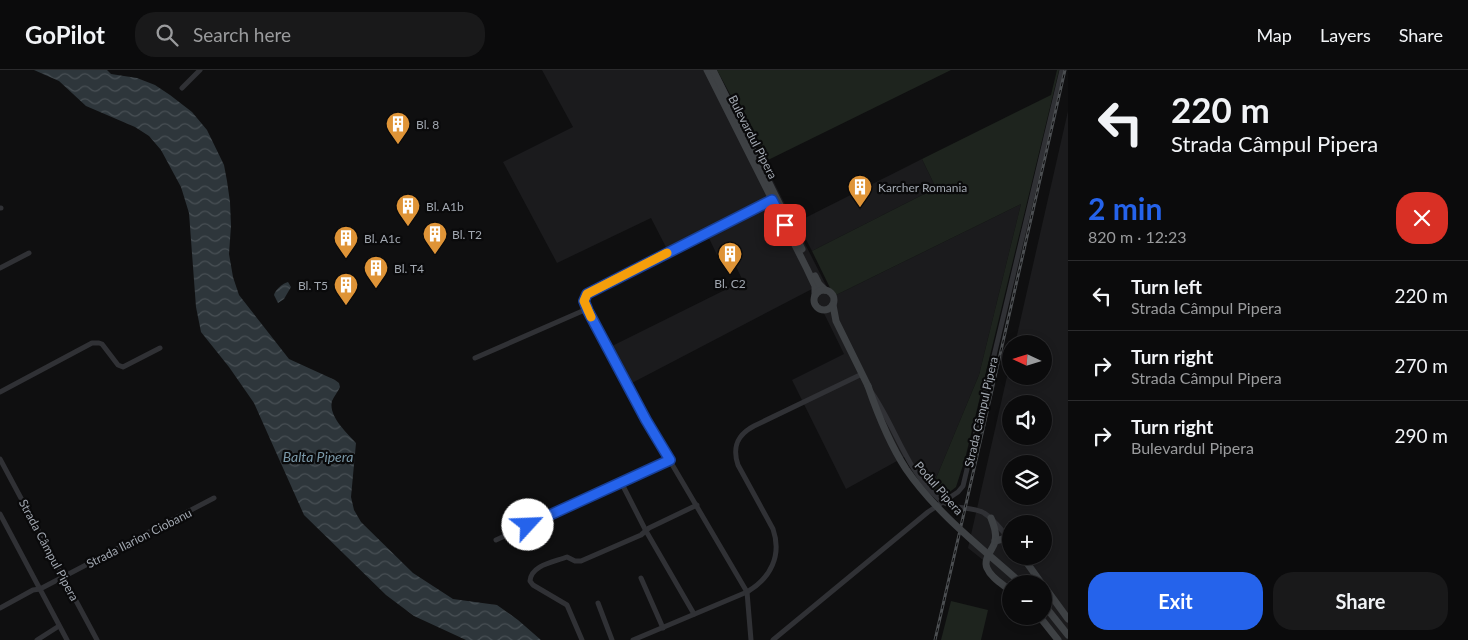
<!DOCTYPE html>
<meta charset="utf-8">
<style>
:root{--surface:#0b0b0c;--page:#19191a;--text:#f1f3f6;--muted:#9a9b9d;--line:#2b2b2d;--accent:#2563eb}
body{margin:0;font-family:Lato,sans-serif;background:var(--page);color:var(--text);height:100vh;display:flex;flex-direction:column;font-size:19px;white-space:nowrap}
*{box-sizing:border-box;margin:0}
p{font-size:16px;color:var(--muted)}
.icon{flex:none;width:28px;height:28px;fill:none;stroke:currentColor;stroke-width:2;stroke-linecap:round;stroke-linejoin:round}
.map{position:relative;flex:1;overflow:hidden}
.drawer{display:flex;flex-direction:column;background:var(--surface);width:400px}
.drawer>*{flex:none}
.hud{background:#0b0b0c;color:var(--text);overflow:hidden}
.needle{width:32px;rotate:274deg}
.controls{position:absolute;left:1002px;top:265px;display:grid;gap:10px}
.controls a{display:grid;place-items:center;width:50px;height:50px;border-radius:50%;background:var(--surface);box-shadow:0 2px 8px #0003,0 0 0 1px var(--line);font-size:25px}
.pin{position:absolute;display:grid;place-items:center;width:42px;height:42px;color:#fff;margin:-21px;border-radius:10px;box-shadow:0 2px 8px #0006}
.me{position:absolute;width:55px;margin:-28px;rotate:65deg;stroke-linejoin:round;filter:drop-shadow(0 0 4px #0008)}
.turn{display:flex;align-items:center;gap:18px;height:105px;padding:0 20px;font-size:22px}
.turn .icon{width:65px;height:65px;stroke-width:2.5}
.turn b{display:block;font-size:35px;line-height:42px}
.round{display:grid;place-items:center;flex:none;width:52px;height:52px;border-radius:20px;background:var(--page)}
.overview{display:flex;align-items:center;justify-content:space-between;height:85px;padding:0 20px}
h1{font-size:30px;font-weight:700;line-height:38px;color:var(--accent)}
.primary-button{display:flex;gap:10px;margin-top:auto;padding:10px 20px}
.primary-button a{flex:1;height:58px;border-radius:20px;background:var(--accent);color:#fff;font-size:20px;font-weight:700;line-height:58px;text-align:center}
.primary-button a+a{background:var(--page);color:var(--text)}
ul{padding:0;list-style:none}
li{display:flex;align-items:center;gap:15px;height:70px;padding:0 20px;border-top:1px solid var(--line)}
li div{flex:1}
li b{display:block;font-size:19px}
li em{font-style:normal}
header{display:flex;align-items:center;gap:30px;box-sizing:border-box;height:70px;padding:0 25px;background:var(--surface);border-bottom:1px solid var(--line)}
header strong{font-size:24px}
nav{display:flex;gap:28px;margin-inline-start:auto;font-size:18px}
.search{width:350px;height:45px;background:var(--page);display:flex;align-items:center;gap:12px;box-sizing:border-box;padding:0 18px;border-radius:20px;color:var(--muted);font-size:19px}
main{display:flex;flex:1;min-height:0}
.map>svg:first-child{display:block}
.built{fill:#1b1b1d;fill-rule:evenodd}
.green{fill:#1e241e}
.water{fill:url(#water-waves)}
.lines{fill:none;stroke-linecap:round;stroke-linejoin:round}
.street{stroke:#303135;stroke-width:5}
.secondary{stroke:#3e4144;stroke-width:7}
.rail-casing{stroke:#4b4e51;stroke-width:3}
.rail{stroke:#0a0a0b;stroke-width:1;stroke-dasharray:4;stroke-linecap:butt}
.secondary-bridge{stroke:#3e4144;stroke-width:7}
.route-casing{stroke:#184099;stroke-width:12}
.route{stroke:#2563eb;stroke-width:9}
.slow{stroke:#f59e0b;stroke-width:9}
.labels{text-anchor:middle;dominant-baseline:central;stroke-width:4.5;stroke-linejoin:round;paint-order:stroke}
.poi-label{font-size:12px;fill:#a1a7b0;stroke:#0a0a0b;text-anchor:start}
.street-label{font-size:12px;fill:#a1a7b0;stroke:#0a0a0b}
.water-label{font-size:14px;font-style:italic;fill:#7a98a8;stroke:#0a0a0b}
</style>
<header>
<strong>GoPilot</strong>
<div class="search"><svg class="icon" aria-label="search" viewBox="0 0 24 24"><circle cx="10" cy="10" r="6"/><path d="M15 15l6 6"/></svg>Search here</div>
<nav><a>Map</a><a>Layers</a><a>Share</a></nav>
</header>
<main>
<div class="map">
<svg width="1068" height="570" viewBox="0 0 1068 570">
<defs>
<pattern id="water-waves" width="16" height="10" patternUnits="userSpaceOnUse" patternTransform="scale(1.25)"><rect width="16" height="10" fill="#2e363b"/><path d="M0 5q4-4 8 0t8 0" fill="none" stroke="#495055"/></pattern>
</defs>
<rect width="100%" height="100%" fill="#0f0f10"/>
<g class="built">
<path d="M542,0h175l115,227 189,-93 -42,171 -47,113 -7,-5 -17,-28 -62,34 -54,-109 52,-26 -32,-65 -182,95 -22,-36 135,-67 -15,-31 -11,5 -9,-19 -38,19 -19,-37 -94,45 -54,-101 70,-35z"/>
<path d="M1068,41v529h-14l-18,-24h8v-32h-33v7l-28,-31 -15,-12 43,-189v17h33v-32h-29zM1011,334h33v32h-33zM1011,394h33v32h-33zM1011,454h33v32h-33z"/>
<path d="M922,89l14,29 -124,63 -15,-29z"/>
</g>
<g class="green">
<path d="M717,0h234l-185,91z"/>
<path d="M1057,0h2l-94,389 -9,28 -10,8 -7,-1 -7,-6 47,-113 42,-171 -187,92 -22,-45 124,-63 -14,-29 129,-64z"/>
<path d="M951,531l37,9 -7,30h-40z"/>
</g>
<g class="water">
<path d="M34,0h73l4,4 26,4 18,7 15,10 22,17 15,18 17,35 3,16 3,21 1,24 -2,28 4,23 6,18 50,64 46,21 4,3 1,4c-2,5 -6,9 -8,14 -4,15 15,32 24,42l-5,54 3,13 7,12 52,51 40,26 44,6 21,15 23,20h-75l-52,-24 -28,-21 -82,-80 -50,-112 -25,-36 -28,-35 -5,-25 -7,-94 -8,-26 -20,-37 -12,-14 -14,-9 -49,-21 -27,-25z"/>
<path d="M288,212l3,5 -7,12 -6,4 -4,-8c1,-5 9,-12 14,-13z"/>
</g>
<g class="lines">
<g class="street">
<path d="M182,18l18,-18"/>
<path d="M0,138h1"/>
<path d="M0,198l29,-15"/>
<path d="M475,288l112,-49"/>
<path d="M0,322l92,-49h7l3,1 16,21 5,2 37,-19"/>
<path d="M872,323c24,35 35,79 68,107 11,10 33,6 44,13 10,6 19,19 27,28"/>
<path d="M0,389l97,181"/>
<path d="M621,412l25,49 48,83"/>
<path d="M0,444l67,126"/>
<path d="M496,470l174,-80"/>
<path d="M641,508l22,50"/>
<path d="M598,533l14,37"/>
<path d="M0,538l33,-18 7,-1 174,-91"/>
<path d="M37,570l22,-14"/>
<path d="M582,570l-15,-35 -34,-20 -3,-4c1,-16 24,-19 37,-24l8,4h6l60,-26 8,-7 48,-23"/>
<path d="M633,570l114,-48c24,-14 35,-37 26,-63l-35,-64c-6,-18 -1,-30 16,-39l108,-52"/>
<path d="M751,570l-4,-48 -101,-172 -62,-119 3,-7 185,-94"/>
<path d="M773,570l155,-128 30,-20 5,-6 99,-416"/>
</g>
<g class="secondary">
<path d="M707,0l100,199 8,17v9"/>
<path d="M713,0l71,143"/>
<path d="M791,157l11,22"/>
<path d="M815,206l4,8 6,6"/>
<circle cx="824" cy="230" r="10"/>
<path d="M833,235l3,16 32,65"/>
<path d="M991,448c3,8 6,16 4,24 -3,9 -12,17 -8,26 4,10 17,17 24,23"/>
<path d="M995,471l8,-2 8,2"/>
<path d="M1022,486l20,28"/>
<path d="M1044,516l24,33"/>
<path d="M1044,535l24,30"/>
<path d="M1039,546l19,24"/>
</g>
<defs>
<path id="rail" d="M935,570l130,-570"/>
</defs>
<use href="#rail" class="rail-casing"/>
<use href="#rail" class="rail"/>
<path class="secondary-bridge" d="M868,316c10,29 21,57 38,83 31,45 76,79 116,115"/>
</g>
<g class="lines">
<defs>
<path id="route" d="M528,455l142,-65 -24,-40 -58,-109 -4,-10 3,-7 185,-94 13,25"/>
</defs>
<use href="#route" class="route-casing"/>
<use href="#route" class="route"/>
<path class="slow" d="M591,247l-7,-16 3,-7 80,-41"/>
</g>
<defs>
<symbol id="building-pin" viewBox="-11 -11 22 30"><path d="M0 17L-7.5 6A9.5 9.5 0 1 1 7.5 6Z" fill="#df9437" stroke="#0a0a0b"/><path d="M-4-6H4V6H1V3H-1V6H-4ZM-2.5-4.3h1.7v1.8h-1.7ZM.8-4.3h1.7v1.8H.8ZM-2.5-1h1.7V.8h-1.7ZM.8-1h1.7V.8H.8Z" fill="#fff"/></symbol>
</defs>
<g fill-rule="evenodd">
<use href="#building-pin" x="384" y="40" width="28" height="38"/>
<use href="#building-pin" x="846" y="103" width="28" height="38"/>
<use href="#building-pin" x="394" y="122" width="28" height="38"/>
<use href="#building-pin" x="421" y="150" width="28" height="38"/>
<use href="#building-pin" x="332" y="154" width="28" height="38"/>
<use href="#building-pin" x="716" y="170" width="28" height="38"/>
<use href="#building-pin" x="362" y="184" width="28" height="38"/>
<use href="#building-pin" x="332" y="201" width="28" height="38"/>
</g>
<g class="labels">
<g class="poi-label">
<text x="416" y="54">Bl. 8</text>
<text x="878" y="117">Karcher Romania</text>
<text x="426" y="136">Bl. A1b</text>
<text x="452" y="164">Bl. T2</text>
<text x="364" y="168">Bl. A1c</text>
<text x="394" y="198">Bl. T4</text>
<text x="730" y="213" text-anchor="middle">Bl. C2</text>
<text x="328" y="215" text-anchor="end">Bl. T5</text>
</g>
<g class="street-label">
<text transform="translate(753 67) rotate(63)">Bulevardul Pipera</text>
<text transform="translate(981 342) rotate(-77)">Strada Câmpul Pipera</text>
<text transform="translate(939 418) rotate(49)">Podul Pipera</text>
<text transform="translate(139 468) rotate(-27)">Strada Ilarion Ciobanu</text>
<text transform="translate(49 480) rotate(62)">Strada Câmpul Pipera</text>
</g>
<g class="water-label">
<text x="318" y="386">Balta Pipera</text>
</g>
</g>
</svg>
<div class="controls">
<a><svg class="needle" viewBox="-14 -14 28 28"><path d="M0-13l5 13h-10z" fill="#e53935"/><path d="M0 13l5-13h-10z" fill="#9a9b9d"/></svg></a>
<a><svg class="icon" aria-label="sound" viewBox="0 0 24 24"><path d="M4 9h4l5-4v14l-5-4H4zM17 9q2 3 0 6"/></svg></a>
<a><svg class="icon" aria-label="layers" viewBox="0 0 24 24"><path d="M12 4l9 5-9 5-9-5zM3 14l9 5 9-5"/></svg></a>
<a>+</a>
<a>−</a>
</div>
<div class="pin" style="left:785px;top:155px;background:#d93025"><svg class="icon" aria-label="arrive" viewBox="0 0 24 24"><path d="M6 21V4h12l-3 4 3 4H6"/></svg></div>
<svg class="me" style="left:528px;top:455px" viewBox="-20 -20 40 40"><circle r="19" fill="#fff"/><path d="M0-13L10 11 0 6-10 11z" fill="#2563eb"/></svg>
</div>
<section class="drawer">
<div class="hud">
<div class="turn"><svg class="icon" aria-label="left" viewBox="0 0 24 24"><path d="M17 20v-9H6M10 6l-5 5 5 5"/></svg><div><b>220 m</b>Strada Câmpul Pipera</div></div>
</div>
<div class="overview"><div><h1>2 min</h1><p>820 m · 12:23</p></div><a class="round" style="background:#d93025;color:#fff"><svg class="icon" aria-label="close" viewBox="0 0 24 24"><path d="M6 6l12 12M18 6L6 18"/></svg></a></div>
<ul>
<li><svg class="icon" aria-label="left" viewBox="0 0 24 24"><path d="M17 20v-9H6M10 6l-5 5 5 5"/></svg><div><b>Turn left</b><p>Strada Câmpul Pipera</p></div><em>220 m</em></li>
<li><svg class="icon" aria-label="right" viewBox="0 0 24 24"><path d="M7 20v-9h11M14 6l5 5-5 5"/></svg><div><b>Turn right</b><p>Strada Câmpul Pipera</p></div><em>270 m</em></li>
<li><svg class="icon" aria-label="right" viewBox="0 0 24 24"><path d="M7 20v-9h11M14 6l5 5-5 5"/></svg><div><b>Turn right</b><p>Bulevardul Pipera</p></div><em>290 m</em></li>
</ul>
<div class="primary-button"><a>Exit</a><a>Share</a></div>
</section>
</main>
